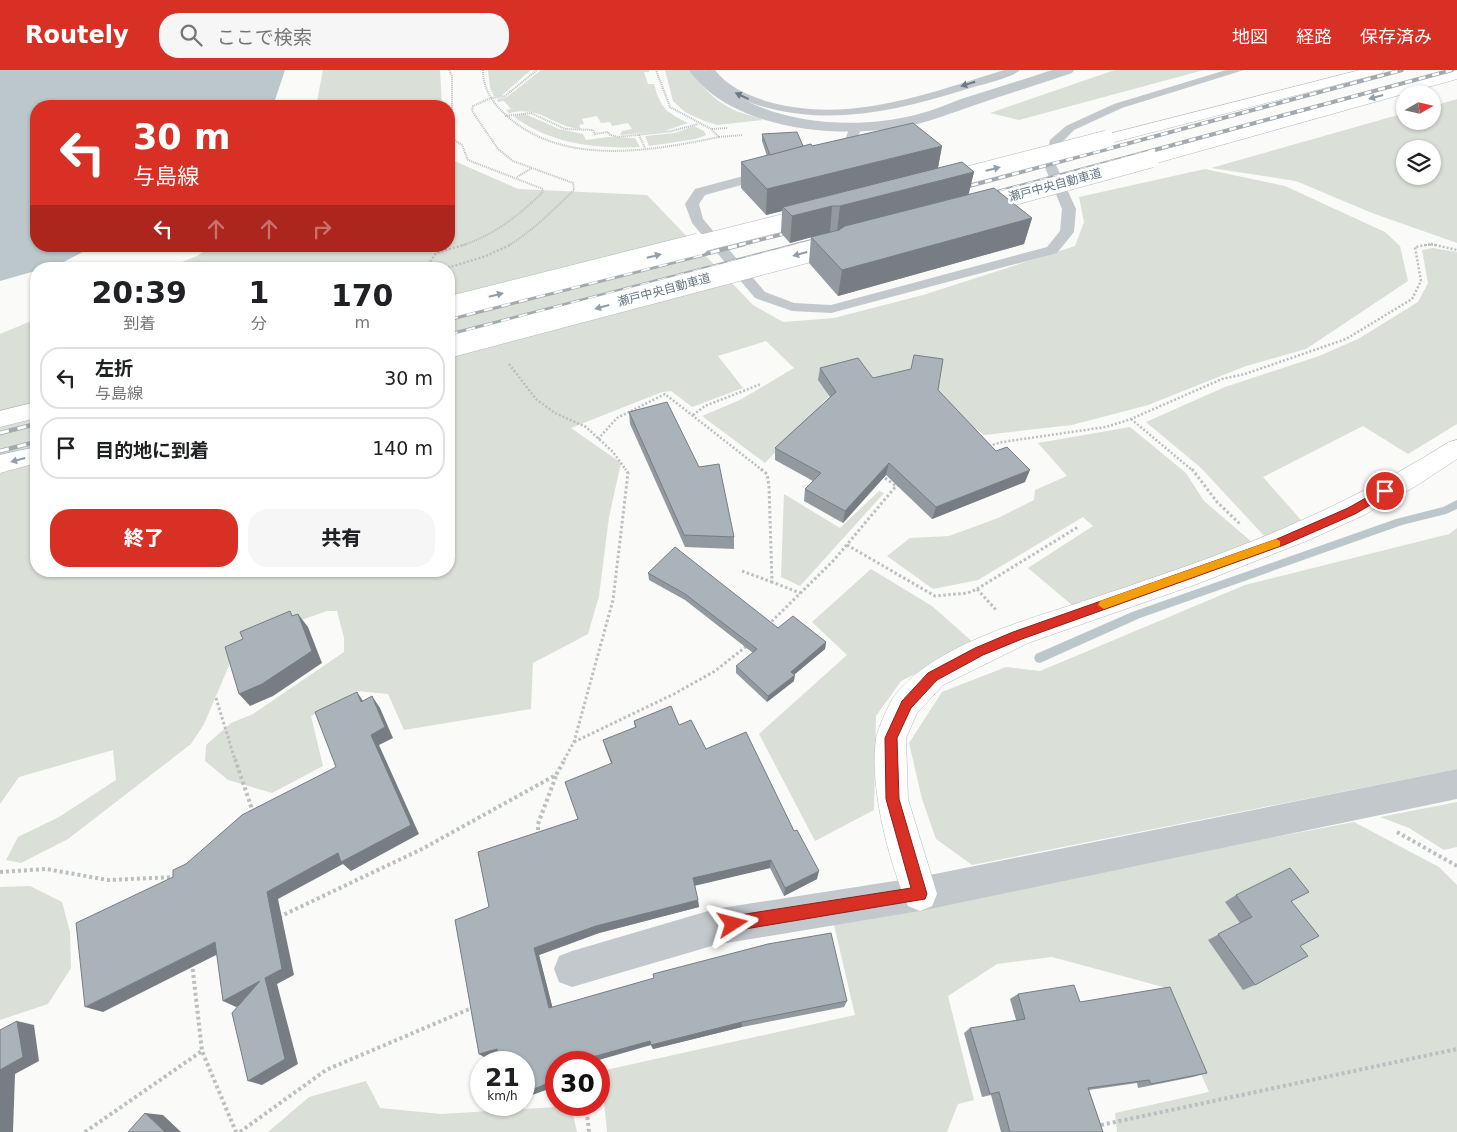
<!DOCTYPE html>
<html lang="ja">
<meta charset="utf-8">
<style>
:root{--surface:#fff;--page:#f6f6f6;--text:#202124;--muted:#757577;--line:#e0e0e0;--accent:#d93025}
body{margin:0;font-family:"DejaVu Sans","Noto Sans JP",sans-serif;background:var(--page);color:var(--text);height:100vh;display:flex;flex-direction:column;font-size:19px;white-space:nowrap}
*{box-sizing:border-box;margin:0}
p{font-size:16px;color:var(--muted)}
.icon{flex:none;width:28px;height:28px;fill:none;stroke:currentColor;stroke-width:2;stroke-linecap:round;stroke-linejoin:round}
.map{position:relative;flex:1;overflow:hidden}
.side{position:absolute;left:30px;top:192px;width:425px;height:315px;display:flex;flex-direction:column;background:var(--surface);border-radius:20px;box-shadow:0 1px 4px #0004}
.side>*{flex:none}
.hud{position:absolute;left:30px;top:30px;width:425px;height:152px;border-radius:20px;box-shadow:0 1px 4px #0004;background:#d93025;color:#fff;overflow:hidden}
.needle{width:32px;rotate:81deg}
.tools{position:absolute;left:1396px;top:15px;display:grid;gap:10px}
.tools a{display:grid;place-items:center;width:45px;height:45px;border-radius:50%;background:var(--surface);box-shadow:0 1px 4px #0004;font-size:25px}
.speed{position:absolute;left:470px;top:981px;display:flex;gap:10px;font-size:25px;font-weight:700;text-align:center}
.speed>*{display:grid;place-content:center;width:65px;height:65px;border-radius:50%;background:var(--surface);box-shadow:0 1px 4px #0004;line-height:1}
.speed small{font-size:12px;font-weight:400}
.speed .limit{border:8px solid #d22;background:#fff;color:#111}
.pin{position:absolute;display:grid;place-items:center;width:42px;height:42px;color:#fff;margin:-21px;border:2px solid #fff;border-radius:50%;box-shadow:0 1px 5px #0007}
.me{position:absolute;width:55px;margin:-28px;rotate:81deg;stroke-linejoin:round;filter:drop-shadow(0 0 4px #0008)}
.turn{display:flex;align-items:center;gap:18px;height:105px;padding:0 20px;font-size:22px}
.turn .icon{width:65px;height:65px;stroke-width:2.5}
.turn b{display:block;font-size:35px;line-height:42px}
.lanes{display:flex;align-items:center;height:48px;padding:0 20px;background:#0003;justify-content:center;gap:25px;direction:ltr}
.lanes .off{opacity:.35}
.eta{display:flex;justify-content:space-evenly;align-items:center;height:85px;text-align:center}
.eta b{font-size:30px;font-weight:800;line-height:35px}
.action{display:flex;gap:10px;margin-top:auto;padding:10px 20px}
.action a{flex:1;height:58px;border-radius:20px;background:var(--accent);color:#fff;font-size:20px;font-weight:800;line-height:58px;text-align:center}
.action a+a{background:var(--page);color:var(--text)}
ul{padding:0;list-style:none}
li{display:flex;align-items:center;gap:15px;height:62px;margin:0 10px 8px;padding:0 10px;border:2px solid var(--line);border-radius:20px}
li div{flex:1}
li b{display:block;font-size:19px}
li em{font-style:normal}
header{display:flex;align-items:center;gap:30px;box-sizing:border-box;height:70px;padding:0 25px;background:var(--accent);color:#fff}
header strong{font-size:24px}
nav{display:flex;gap:28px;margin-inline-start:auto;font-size:18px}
.search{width:350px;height:45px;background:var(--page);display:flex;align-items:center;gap:12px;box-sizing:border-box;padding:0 18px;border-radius:20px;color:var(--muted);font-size:19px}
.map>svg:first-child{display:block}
.green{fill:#dadfd7;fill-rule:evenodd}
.water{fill:#bbc7cb}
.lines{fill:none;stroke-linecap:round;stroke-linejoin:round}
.stream{fill:#bbc7cb;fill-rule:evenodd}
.secondary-casing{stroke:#b3babf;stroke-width:1}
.highway-casing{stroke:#b4b9bd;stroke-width:1}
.path-far3{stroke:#bbbfc2;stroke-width:2;stroke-dasharray:1 1;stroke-linecap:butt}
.path-far2{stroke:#bbbfc2;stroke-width:2.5;stroke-dasharray:2 2;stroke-linecap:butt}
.path-far1{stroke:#bbbfc2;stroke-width:3;stroke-dasharray:2.5 2.5;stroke-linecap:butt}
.path{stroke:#bbbfc2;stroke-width:4;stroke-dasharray:3 3;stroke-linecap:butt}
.lane{fill:#c3c8cc;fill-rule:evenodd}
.street{fill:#c3c8cc;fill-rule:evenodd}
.secondary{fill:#fff;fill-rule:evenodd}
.highway{fill:#fff;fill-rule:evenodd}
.rail-far1-casing{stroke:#a2aab0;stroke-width:4}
.rail-casing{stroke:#a2aab0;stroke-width:4.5}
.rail-far1{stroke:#fff;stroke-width:2.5;stroke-dasharray:7;stroke-linecap:butt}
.rail{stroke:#fff;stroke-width:3;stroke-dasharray:9;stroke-linecap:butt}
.highway-bridge-far1-casing{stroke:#b4b9bd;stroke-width:18;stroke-linecap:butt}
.highway-bridge-casing{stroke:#b4b9bd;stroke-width:22;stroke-linecap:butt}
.highway-bridge-far1{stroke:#fff;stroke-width:17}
.highway-bridge{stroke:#fff;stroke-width:21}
.wall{fill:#929a9f}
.shaded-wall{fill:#777d82}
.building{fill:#aab3b9;stroke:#777d82}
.oneway{fill:#6a7a87}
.oneway2{fill:#939fa8}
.route{fill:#d93025;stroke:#8d1f18}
.slow{fill:#f59e0b}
.labels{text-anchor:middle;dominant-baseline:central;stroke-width:5;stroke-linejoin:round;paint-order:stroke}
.far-street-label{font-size:12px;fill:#657683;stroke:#fff}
</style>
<header>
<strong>Routely</strong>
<div class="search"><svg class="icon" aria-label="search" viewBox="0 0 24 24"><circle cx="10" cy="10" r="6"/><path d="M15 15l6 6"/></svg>ここで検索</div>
<nav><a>地図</a><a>経路</a><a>保存済み</a></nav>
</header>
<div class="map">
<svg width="1457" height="1062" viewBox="0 0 1457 1062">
<rect width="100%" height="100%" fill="#fafaf8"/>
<g class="green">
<path d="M323,0h117l2,36h-126z"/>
<path d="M488,0h43l-30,26h-7l-4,-8z"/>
<path d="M541,0h108v2h-5l4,12h6c7,25 12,28 34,39l-24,8 -44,4 2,-4 10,-2 -4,-6 -16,3 -2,-4 -9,1 -4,-7 -15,3 2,5 -5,1 2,4c-32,-3 -38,-24 -72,-16l-3,-3 5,-1 -7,-8 -6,1 -1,-3 10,-2z"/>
<path d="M665,0h25c10,15 23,29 40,38 10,6 23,7 33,12l-46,5 -15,-5 -17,-8 -12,-11z"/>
<path d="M1115,0h89l-185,50 -29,-7z"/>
<path d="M1457,29v144l-85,-30 -76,-32 -85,-13 194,-55v8h27l1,-15zM1405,79h27v27h-27z"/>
<path d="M525,44l34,15 24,5 3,6 22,-3 27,1 5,9c-45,2 -89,-3 -127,-31z"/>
<path d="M694,56l10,5 2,4 -10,4 -47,7 -4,-10 30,-3z"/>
<path d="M449,83l1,6 68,30 129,6 106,110 30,17 51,-4 89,-23 152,-49 9,-24 -5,-25 126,-28 80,17 100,46 15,14 8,35 -102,68 -60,17 -98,39 -76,20 -88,10 -36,-26 -50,1 -34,-45 -40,12 7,17 -66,69 -63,-47 38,-16 54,-32 -28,-27 -48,15 25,32 -51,19 -21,-16 -9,1 -91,36 50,35 -12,54 -10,79 -11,38 -55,29 -2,46 -127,21 -16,-36 -31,-3 -46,25 12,50 -51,27 -44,-13 -23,-19 1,-16 25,-22 22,-9 91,-62v-14l-7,-27h-10l-68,24 -22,12 -33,77 -13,20 -123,95 -47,24 -15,-3 12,-23 41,-20 57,-37 -3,-30 -94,27 -19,27v-470l36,-15v252h413v-302h-284l32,-13 14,-10h238z"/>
<path d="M1433,178l24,4v172l-49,30 -45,-28 -100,51 38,43 -33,20 -67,-72 -55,-46 79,-35 94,-31 39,-17 60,-37 10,-19 -6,-33z"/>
<path d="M1130,357l56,46 18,28 49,42 -180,63 -45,-38 65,-42 -10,-9 -105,63 -45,9 -46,-33 23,-18 39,-2 49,-18 36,-18 1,-10 32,-14 -29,-33z"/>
<path d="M879,421l5,2 -84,93 -19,-9 3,-83 56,34z"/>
<path d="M1457,458v241l-485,96 -36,-26 -14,-40 -13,-56 33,-51 64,-25 34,4 205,-86 204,-51z"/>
<path d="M871,499l61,37 43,38 -74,37 -25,35 -2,94 -59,31 -56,-107 88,-79 -35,-33z"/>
<path d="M1457,732v45l-13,3 -35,-22 -29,-11z"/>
<path d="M1354,752l85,45 18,18v247h-340l-2,-19 94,-21 -46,-105 -111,-30 -55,7 -49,32 26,104 -16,4 -11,28h-340l-6,-61 254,-56 -22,-94z"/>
<path d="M30,816l32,16 8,30 1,36 -23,36 -48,16v-133z"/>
<path d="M366,1011l14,27 61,6 130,-8 6,26h-309l41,-35z"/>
</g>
<path class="water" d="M0,0h285l-12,36h-237v140h58l-34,18 -60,17z"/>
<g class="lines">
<path class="stream" d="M1457,430v9l-11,5 -44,11 -262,93 -100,45 -4,-1 -2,-4 2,-4 96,-42 264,-93 47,-12z"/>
<defs>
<path id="secondary" d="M1457,370v19l-41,27 -52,29 -55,25 -112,44 -169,59 -85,42 -26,28 -11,25 2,61 29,95 -5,12 -12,5 -12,-5c-19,-44 -39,-119 -32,-167 1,-9 14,-38 20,-45 40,-51 138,-76 197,-96 48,-16 96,-32 142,-50 75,-29 146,-63 214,-106z"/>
<g id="highway">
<path d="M1360,0h24l-2,3 -275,71 -8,-5 2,-3z"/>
<path d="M1457,0v9l-300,84h-12l-2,-4 2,-4z"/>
<path d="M36,332v16l-36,9v-16z"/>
<path d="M36,377v16l-36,10v-18z"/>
</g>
</defs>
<use href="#secondary" class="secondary-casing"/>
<use href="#highway" class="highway-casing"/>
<g class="path-far3">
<path d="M449,0l3,6v59l1,4 9,6 6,15 75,29 -1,4c-24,23 -48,42 -79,52"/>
<path d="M483,0c0,19 10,34 24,46 57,51 144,35 212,21l-8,-8 -41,-22 -14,-37"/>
<path d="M505,46l26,-3 34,16 28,1 2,4 13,-2 2,3 8,2 54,-6 26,-7"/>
<path d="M712,59l16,-1"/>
<path d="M639,65l6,13"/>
<path d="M719,67l24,-2"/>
<path d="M517,107l15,-9"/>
<path d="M509,175c25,-15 44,-35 65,-55l-1,-7 -60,-22 -15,-12 -26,-38 1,-5 18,-8 14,-2 32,-26"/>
<path d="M1424,175h13"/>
</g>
<g class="path-far2">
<path d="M1431,174l26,6"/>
<path d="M433,199l-3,-7 6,-9 31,-9"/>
<path d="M444,199l42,-13 26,-12"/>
<path d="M509,294l27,35 19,14 31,14 27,25 13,18"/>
<path d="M693,345l12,-9 56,-22"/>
<path d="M1131,349l61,51"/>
<path d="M598,369l19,-21 48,-24 97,76"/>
<path d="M989,376l13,-4 104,-15 25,-8 91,-40 23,-5 101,-35 66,-40 9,-18 -6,-34 16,-3"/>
</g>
<g class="path-far1">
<path d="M761,399l6,5 2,12 3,96 28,11"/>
<path d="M1192,399l25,33 23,22"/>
<path d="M881,405l15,11"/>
<path d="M847,475l88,51 33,-3 9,-4 19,21"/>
<path d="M742,501l30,11"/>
<path d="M977,519l101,-62"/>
<path d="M768,555l66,-65 62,-74 5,-2"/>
<path d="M216,628l19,62"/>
<path d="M574,672l100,-48 41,-23 33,-26"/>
<path d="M564,690l10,-18 39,-142 15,-127 -3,-4"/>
</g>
<g class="path">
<path d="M235,689l18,53"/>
<path d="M1397,762l60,34"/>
<path d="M538,766v-12l18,-48"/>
<path d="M0,802l46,-3 62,11 69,-3"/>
<path d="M279,847l143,-68 134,-74 9,-16"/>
<path d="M192,893l10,88 34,81"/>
<path d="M586,1035l3,27"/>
<path d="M1101,1055l356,-76"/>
<path d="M85,1062l117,-81"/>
<path d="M240,1062l86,-62 148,-63"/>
</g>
<g class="lane">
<path d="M704,0h11c12,16 32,25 51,31 81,24 161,-7 238,-31h16c-8,8 -41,15 -53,19 -68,21 -137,38 -206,17 -23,-7 -43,-16 -57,-36z"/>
<path d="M1226,0h18l-122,38 -48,22 -14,14 -4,21 20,44 -2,23 -17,21 -226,60 -39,-2 -37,-13 -63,-75 -7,-19 10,-15 71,-19 4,1 2,3 -2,3 -65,18 -6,9 4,15 62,73 29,11 37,2 216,-58 13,-16 2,-22 -18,-44 6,-25 16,-14 48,-22z"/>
<path d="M856,53l6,3c-5,13 -12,38 -31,34l-2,-3 14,-11 7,-20z"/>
</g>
<g class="street">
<path d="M689,0h15c49,53 143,62 211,45 16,-4 31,-10 46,-16 31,-10 61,-19 91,-29h22l-2,3c-32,11 -65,21 -97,32 -21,7 -40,15 -62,20 -67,15 -181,7 -224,-55z"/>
<path d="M1457,699v30l-537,112 -205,34 -143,42 -13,-5 -5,-13 5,-13 13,-5 143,-42 205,-32z"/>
</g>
<use href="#secondary" class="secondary"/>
<use href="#highway" class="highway"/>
<defs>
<g id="rail-far1">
<path d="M958,119l444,-119"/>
<path d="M986,125l466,-125"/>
<path d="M739,175l56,-14"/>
<path d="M796,175l28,-7"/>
</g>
<g id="rail">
<path d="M449,249l295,-75"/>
<path d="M449,265l352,-91"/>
<path d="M0,363l36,-9"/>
<path d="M0,381l36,-9"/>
</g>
</defs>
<use href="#rail-far1" class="rail-far1-casing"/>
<use href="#rail" class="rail-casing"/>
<use href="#rail-far1" class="rail-far1"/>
<use href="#rail" class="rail"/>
<defs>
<g id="highway-bridge-far1">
<path d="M937,113l170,-44"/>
<path d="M972,138l179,-49"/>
<path d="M694,175l124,-31"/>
<path d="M834,175l12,-3"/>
</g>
<g id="highway-bridge">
<path d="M449,237l250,-63"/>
<path d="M449,277l389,-103"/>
</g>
</defs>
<use href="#highway-bridge-far1" class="highway-bridge-far1-casing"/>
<use href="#highway-bridge" class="highway-bridge-casing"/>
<use href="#highway-bridge-far1" class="highway-bridge-far1"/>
<use href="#highway-bridge" class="highway-bridge"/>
</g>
<g class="wall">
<path d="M762,64l41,12h139l-4,22 36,4 -6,22 64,24 -8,26 -186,52 -29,-33 2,-26 20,-5 -41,11 -9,-10 1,-22 -16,4 -25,-27v-26l26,-6 -5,-15z"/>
<path d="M820,298l118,22 87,92 -93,37 -46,-44 -43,48 -39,-22 1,-12 8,-8 -38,-21v-12l55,-51 -12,-17z"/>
<path d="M629,342l105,125v12l-49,-2 -55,-123z"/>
<path d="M648,503l130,55 48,14 -1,7 -31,26v6l-27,21 -31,-29v-7l17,-13 -68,-53 -36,-20z"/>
<path d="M634,651l45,4 27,24 111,130 -33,17 -14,-28 -75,17 4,22 -100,26 -60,22 13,52 295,-6 -3,6 -102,20 -89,22 -2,-4 -95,17v24l-32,12 -26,-44 -12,4 -7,-4 10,-147 89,-88 33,-56 -5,-13 -3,-10 32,-12z"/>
<path d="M1236,825l56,6 8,45 -45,39 -12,5 -35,-50 32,-17 -15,-21z"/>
<path d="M1018,924l62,8 127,71 -14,4 -55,11 -1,-5 -48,7 14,42h-102l-10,-37 -9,2 -18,-64 6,-5 46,-8 -6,-21z"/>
</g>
<g class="shaded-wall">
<path d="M942,76l-5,26 -154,35 -1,4 -16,4 1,-26z"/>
<path d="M974,102l-6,25 -131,35 3,-26z"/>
<path d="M832,136l-2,26 -40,11 2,-27z"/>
<path d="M1032,148l-8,26 -186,52 4,-26z"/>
<path d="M889,393l-3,12 -43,48 2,-12z"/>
<path d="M1030,400l-5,12 -93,37 4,-12z"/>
<path d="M298,544l10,13 14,36 -49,33 -23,10 -11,-12z"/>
<path d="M826,572l-1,7 -35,29 1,-6z"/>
<path d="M795,605l-1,6 -27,21 1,-6z"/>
<path d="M357,622l8,12 -4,-2z"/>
<path d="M372,626l8,12 13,30 -14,7 40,89 -68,37 -8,-7 -65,35 16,76 -17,9 21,80 -36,21 -14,-4 20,-91 -32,17 -13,-6 44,-109 104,-157z"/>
<path d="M771,790l-1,8 -76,18 -1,-8z"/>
<path d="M819,801l-2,8 -33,17 1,-8z"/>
<path d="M698,830l1,7 -100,26 -60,22 15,58 -5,-5 -15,-60 62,-22z"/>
<path d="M215,872l13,7 -125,63 -18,-5z"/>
<path d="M17,951l17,4 5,36 -24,13 -2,58h-13v-62z"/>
<path d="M742,952v5l-89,22 -2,-4 -59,17h-18l76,-21z"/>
<path d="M497,979l6,4 -17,5 -7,-4z"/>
<path d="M554,998h2v11z"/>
<path d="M556,1010v6l-32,12v-5z"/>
<path d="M145,1043l18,2 18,17h-16z"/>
</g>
<g class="building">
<path d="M913,53l29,23 -175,43 -26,-27 70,-18 1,2z"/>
<path d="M797,62l6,14 -33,9 -8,-21z"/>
<path d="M962,92l12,10 -134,34h-8l-40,10 -9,-9z"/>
<path d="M994,118l38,30 -190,52 -31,-33 28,-7 6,-4z"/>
<path d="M914,285l29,4 -5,31 58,61 11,-4 23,23 -94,37 -47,-44 -44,48 -40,-22 16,-16 -46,-25 61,-56 -16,-24 38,-10 15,20 38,-9z"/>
<path d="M667,332l32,65 20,-3 15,73 -50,-2 -55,-123z"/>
<path d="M675,477l103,81 15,-12 33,26 -35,30 4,3 -27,21 -32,-30 21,-17 -72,-55 -37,-21z"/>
<path d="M290,541l2,5 6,-2 14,37 -50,33 -23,10 -14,-47 18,-8 -3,-7z"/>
<path d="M357,622l4,10 11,-6 13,31 -14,8 40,90 -70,37 -3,-9 -71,39 15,77 -17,9 20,81 -37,22 -16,-68 28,-32 -37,20 -8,-59 -130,65 -9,-84 97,-46v-7l13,-6 56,-49 94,-48 -21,-55z"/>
<path d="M671,636l8,19 12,-5 15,29 40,-17 48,99 3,-1 22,41 -34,17 -14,-28 -78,18 5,22 -102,26 -62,22 15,60 105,-30 -1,-4 115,-30 63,-11 16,68 -105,21 -91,23 -1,-4 -76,21h-18v6h-2l2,12 -32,13v-31h-25l-2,-13 -18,5 -24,-134 34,-13 -11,-55 100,-33 -13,-37 47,-19 -9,-23 33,-13 -2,-6z"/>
<path d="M1290,798l19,24 -18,9 28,35 -19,10 8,10 -53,29 -37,-51 34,-17 -16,-22z"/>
<path d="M1074,915l6,17 90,-15 37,86 -56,11 -2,-4 -61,8 15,44h-93l-11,-40 -9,2 -20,-66 55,-9 -7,-25z"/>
<path d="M17,951l6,36 -23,13v-40z"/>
<path d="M145,1043l20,19h-37z"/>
</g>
<defs><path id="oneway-solid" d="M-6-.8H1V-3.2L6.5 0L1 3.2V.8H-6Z" transform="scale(1.25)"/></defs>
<g class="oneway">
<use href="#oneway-solid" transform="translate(968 14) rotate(163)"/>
<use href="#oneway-solid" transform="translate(742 26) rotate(-155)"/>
</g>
<g class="oneway2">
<use href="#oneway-solid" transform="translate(1376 27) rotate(165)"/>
<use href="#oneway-solid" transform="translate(993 99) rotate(-14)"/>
<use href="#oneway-solid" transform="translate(800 184) rotate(165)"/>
<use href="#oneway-solid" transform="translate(654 186) rotate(-14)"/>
<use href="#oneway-solid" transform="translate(496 225) rotate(-14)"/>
<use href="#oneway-solid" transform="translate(602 237) rotate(165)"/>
<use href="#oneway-solid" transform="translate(18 390) rotate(165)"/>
</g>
<path class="route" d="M1385,417l4,1v6l-34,20 -71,31 -262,94 -39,16 -46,25 -26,28 -14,30 2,61 28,95 -2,5 -192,32 -5,-2 -2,-5 2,-5 5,-3 178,-28 -25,-89 -1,-61 17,-37 26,-28 47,-25 38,-16 264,-93 71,-31z"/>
<path class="slow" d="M1276,469l4,2v5l-176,63 -6,-4 2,-4z"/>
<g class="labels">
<g class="far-street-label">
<text transform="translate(1055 115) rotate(-15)">瀬戸中央自動車道</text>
<text transform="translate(664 220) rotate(-15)">瀬戸中央自動車道</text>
</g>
</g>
</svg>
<div class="tools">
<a><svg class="needle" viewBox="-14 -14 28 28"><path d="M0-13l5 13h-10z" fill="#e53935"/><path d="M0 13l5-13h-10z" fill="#757577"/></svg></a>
<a><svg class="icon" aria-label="layers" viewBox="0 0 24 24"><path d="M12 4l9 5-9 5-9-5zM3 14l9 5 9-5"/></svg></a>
</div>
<div class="speed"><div>21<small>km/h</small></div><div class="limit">30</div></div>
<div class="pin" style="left:1385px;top:421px;background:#d93025"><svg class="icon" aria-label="arrive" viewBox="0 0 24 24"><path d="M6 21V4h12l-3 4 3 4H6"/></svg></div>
<svg class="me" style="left:733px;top:854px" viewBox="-20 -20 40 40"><path d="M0-17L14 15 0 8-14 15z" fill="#d93025" stroke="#fff" stroke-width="4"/></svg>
<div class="hud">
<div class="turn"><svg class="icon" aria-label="left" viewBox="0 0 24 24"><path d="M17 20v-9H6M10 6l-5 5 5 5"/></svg><div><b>30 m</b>与島線</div></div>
<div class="lanes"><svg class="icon" aria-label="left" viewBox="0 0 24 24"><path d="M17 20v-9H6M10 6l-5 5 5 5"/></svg><svg class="icon off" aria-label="ahead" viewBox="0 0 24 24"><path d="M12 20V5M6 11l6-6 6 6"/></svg><svg class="icon off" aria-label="ahead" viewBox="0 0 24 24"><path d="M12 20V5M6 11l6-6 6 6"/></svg><svg class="icon off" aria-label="right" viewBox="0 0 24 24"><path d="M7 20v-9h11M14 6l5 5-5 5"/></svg></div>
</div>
<section class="side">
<div class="eta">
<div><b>20:39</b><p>到着</p></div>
<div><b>1</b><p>分</p></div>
<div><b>170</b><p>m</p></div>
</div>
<ul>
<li><svg class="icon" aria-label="left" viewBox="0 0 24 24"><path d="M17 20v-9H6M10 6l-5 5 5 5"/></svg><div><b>左折</b><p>与島線</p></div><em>30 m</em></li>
<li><svg class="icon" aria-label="arrive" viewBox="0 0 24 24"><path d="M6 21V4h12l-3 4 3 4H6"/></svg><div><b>目的地に到着</b></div><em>140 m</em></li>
</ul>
<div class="action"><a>終了</a><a>共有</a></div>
</section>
</div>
